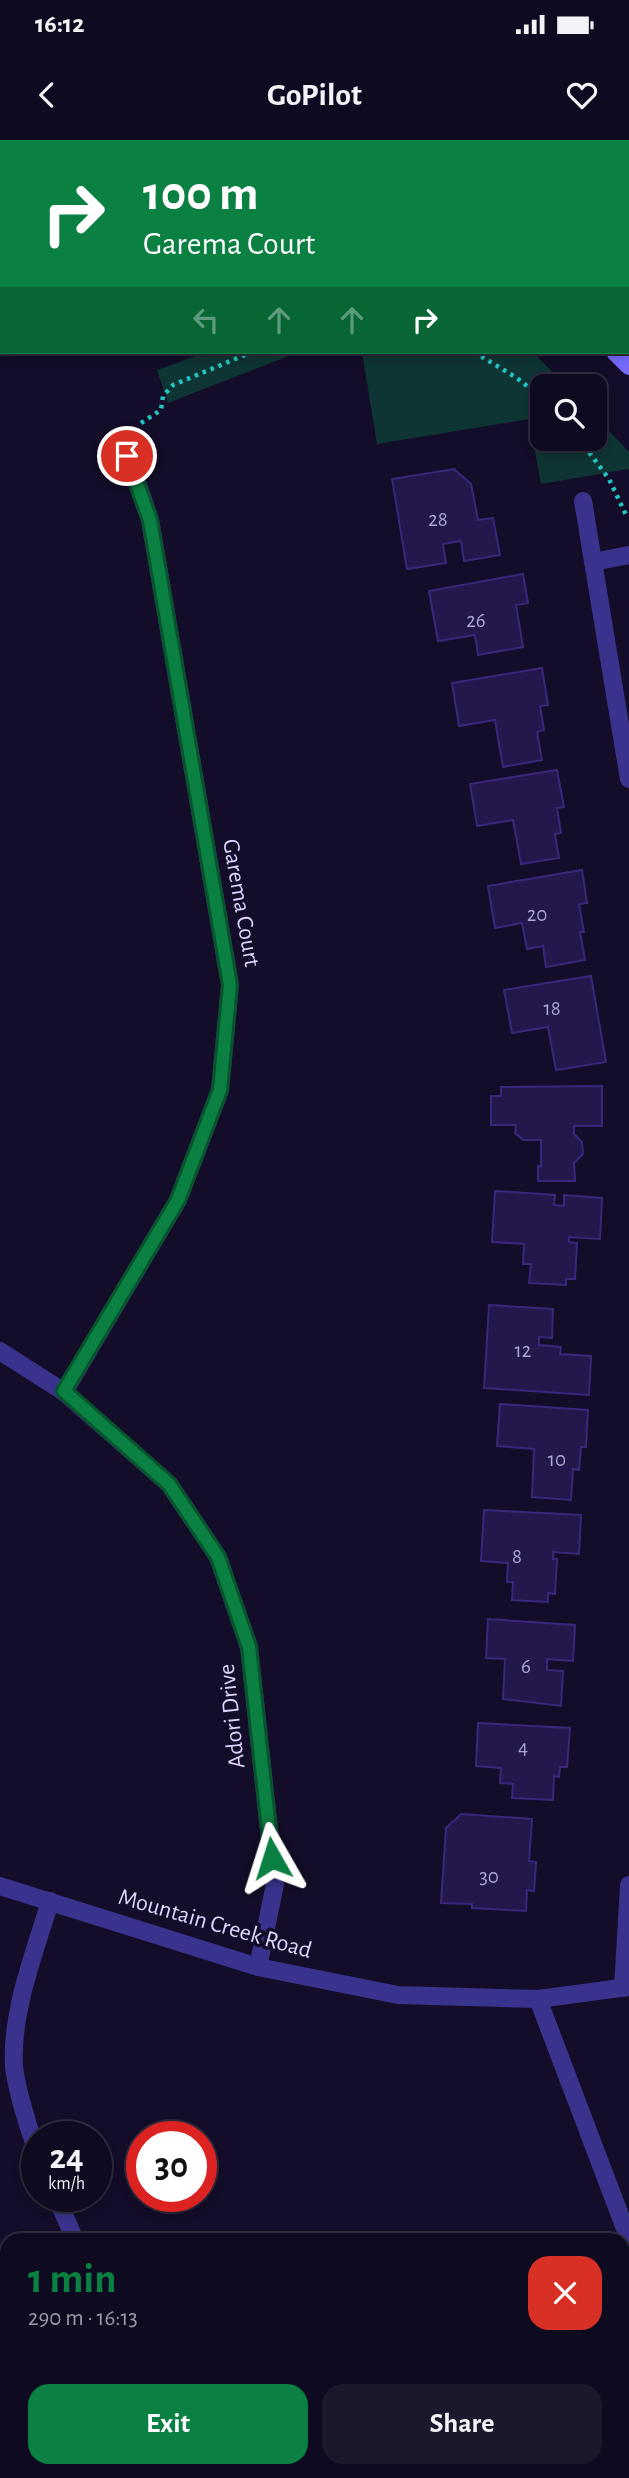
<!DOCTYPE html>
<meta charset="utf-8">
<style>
:root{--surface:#0e0a1f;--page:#1c182c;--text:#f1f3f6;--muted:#9b9aa4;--line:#2e2b3d;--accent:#0b8043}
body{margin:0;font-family:"Alegreya Sans",sans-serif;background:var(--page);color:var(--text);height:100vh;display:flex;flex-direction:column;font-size:26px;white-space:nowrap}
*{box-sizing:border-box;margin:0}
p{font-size:23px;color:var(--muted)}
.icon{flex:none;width:38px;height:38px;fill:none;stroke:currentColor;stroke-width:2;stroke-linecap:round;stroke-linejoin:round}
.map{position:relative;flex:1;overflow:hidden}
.drawer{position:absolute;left:0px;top:2093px;width:630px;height:245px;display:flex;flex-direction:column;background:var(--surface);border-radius:21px 21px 0 0;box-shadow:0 4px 10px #0003,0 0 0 2px var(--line)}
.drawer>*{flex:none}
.hud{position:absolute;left:0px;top:0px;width:630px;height:214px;box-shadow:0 4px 10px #0003,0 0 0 2px var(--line);background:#0b8043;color:#fff;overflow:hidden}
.fabs{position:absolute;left:530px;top:234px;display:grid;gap:14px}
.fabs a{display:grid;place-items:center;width:77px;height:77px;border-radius:14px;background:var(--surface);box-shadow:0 4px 10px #0003,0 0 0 2px var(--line);font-size:35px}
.speed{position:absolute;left:21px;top:1981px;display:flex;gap:14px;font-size:35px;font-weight:700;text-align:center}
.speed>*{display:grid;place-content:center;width:91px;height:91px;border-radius:50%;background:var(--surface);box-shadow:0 4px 10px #0003,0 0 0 2px var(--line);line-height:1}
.speed small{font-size:18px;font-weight:400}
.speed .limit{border:10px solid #d22;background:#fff;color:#111}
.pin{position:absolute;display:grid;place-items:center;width:60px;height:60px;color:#fff;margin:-30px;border:4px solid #fff;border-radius:50%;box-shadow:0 2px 7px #0007}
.me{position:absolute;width:77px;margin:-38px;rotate:354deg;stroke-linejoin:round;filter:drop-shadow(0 0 5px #0008)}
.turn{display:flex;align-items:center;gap:24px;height:147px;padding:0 28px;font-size:32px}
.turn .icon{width:91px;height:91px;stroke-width:2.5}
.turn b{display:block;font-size:49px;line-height:60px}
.lanes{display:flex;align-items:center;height:66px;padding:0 28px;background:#0003;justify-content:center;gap:35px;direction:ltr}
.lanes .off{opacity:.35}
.round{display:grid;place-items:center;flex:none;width:74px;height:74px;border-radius:21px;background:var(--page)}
.overview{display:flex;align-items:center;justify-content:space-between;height:119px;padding:0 28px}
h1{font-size:42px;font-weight:700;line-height:52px;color:var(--accent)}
.primary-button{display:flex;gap:14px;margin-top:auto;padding:14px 28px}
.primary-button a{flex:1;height:80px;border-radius:21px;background:var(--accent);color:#fff;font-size:28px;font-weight:700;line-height:80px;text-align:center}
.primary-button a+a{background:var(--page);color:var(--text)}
.status{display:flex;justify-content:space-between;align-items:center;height:49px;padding:0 35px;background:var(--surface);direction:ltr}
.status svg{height:19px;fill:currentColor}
header{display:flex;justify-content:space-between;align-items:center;height:91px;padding:0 28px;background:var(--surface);font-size:32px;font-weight:700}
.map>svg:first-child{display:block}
.green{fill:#0f3434}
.building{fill:#23174c;stroke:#3a267b;stroke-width:2}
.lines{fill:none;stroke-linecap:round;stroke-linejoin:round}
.path{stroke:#22c6c2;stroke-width:4.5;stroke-dasharray:3.5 5;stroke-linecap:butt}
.minor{stroke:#39338d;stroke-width:18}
.tertiary{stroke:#39338d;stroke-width:18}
.secondary{stroke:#756cff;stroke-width:18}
.route-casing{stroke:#07532c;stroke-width:18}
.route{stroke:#0b8043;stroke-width:12}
.labels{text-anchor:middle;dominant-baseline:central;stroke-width:7;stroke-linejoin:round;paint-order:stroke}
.number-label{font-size:21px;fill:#ada6d2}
.street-label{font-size:24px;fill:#dbd5ff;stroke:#130d29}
</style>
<div class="status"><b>16:12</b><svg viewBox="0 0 49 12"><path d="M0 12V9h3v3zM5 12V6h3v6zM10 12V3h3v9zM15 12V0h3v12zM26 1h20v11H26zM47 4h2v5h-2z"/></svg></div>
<header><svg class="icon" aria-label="back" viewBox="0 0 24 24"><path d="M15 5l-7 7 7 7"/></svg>GoPilot<svg class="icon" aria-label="heart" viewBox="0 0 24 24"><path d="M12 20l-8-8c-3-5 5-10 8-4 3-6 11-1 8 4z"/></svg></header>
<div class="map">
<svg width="629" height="2338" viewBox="0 0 629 2338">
<rect width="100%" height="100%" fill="#130d29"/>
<g class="green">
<path d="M207,212h92l-131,51 -11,-33z"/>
<path d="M362,212h171l34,35h-25v52h53v-23l34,36v17l-88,15 -12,-65 -152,25z"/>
</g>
<g class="building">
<path d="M454,329l17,15 7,36 15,-2 7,37 -36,6 -3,-20 -18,3 3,19 -39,6 -15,-90z"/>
<path d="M523,434l5,29 -12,2 7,42 -45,8 -3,-20 -37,6 -9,-50z"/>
<path d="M542,528l6,37 -8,1 4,24 -7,2 5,28 -39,7 -8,-47 -36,6 -7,-43z"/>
<path d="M557,630l7,37 -7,1 4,25 -6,1 4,24 -38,6 -8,-44 -36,6 -7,-42z"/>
<path d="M582,730l5,33 -8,1 5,28h-4l5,28 -39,7 -3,-21 -16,3 -5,-26 -27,5 -7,-42z"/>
<path d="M591,836l15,86 -50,8 -8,-43 -36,6 -8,-43z"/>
<path d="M602,946v40h-28v8l8,8 1,12 -9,9 1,18h-37v-15h3v-26h-18l-8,-7 1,-8h-25v-29h10v-9z"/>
<path d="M495,1051l60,4 -1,10 10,1v-11l38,3 -2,41 -31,-2v5l8,1 -2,36h-9v6l-37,-2 2,-19h-8l1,-20 -32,-2z"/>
<path d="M489,1165l64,4 -1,29 -13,-1v8l22,2 -1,7 31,2 -2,39 -105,-7z"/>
<path d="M500,1264l88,6 -2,37h-5l-2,23 -6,-1 -2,31 -39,-3 2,-48 -37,-3z"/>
<path d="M484,1370l97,5 -2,39 -26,-2v7h4l-2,35 -7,-1v9l-36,-2 1,-18h-6l1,-19 -27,-2z"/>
<path d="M488,1479l87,6 -2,36 -26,-2v11l16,1 -2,35 -58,-7 2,-40 -19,-1z"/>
<path d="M478,1583l92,5 -3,39h-7l-1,10 -5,-1 -1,24 -41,-2 1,-14 -13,-1 1,-15 -25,-2z"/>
<path d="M461,1674l71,5 -3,42 7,1 -2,29 -7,-1 -1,21 -54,-3v-4l-31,-1 5,-75z"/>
</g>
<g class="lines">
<g class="path">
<path d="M474,212l43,26 25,20"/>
<path d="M141,283l20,-13 2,-14 10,-11 79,-33"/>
<path d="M579,299l30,40 18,38"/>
</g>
<g class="minor">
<path d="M583,361l46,278"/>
<path d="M593,422l36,-7"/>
<path d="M0,1211l64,41 105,92 49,73 31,90 26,237 -17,83"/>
<path d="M64,1252l114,-192 42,-110 10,-105 -80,-465 -15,-44 -16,-40"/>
<path d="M623,1848l6,-103"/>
<path d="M538,1859l91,240"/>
<path d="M37,2010c-8,-19 -21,-63 -23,-84 -3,-56 21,-113 36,-165"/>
<path d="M56,2056l19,44"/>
<path d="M173,2331l3,7"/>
</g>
<path class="tertiary" d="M0,1746l258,81 140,28 140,4 91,-12"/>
<g class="secondary">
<path d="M409,0l1,2"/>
<path d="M483,0l2,2"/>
<path d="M628,156l1,1"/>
<path d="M615,212l14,14"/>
</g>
</g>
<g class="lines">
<defs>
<path id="route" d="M127,316l23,64 80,465 -10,105 -42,110 -114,191 105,93 49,73 31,90 23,211"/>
</defs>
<use href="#route" class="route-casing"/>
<use href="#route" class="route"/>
</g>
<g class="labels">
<g class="number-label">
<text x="438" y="379">28</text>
<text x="476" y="480">26</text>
<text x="537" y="774">20</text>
<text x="552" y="868">18</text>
<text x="523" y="1210">12</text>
<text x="557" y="1319">10</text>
<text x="517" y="1416">8</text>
<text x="526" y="1526">6</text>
<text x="523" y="1607">4</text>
<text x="489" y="1736">30</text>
</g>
<g class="street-label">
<text transform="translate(241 763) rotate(80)">Garema Court</text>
<text transform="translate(232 1576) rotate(-96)">Adori Drive</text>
<text transform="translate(215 1784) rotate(16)">Mountain Creek Road</text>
</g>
</g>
</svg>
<div class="fabs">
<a><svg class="icon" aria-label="search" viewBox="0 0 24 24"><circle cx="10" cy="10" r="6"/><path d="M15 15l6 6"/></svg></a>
</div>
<div class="speed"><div>24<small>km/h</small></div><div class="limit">30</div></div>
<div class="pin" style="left:127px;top:316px;background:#d93025"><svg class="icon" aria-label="arrive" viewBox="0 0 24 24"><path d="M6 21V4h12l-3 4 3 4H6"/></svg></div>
<svg class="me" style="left:272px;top:1718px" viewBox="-20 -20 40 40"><path d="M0-17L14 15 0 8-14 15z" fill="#0b8043" stroke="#fff" stroke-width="4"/></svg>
<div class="hud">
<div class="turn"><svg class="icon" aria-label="right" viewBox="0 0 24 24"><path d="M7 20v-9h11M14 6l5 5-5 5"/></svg><div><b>100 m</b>Garema Court</div></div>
<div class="lanes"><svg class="icon off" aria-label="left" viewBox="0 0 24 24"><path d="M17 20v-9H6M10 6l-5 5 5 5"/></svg><svg class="icon off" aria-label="ahead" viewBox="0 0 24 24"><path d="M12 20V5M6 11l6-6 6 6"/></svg><svg class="icon off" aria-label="ahead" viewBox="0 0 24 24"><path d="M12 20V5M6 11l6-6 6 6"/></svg><svg class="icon" aria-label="right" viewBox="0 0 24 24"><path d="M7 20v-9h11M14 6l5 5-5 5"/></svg></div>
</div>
<section class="drawer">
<div class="overview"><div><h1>1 min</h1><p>290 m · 16:13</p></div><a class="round" style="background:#d93025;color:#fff"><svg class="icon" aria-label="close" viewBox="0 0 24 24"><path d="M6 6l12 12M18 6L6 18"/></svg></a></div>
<div class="primary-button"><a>Exit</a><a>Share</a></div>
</section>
</div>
